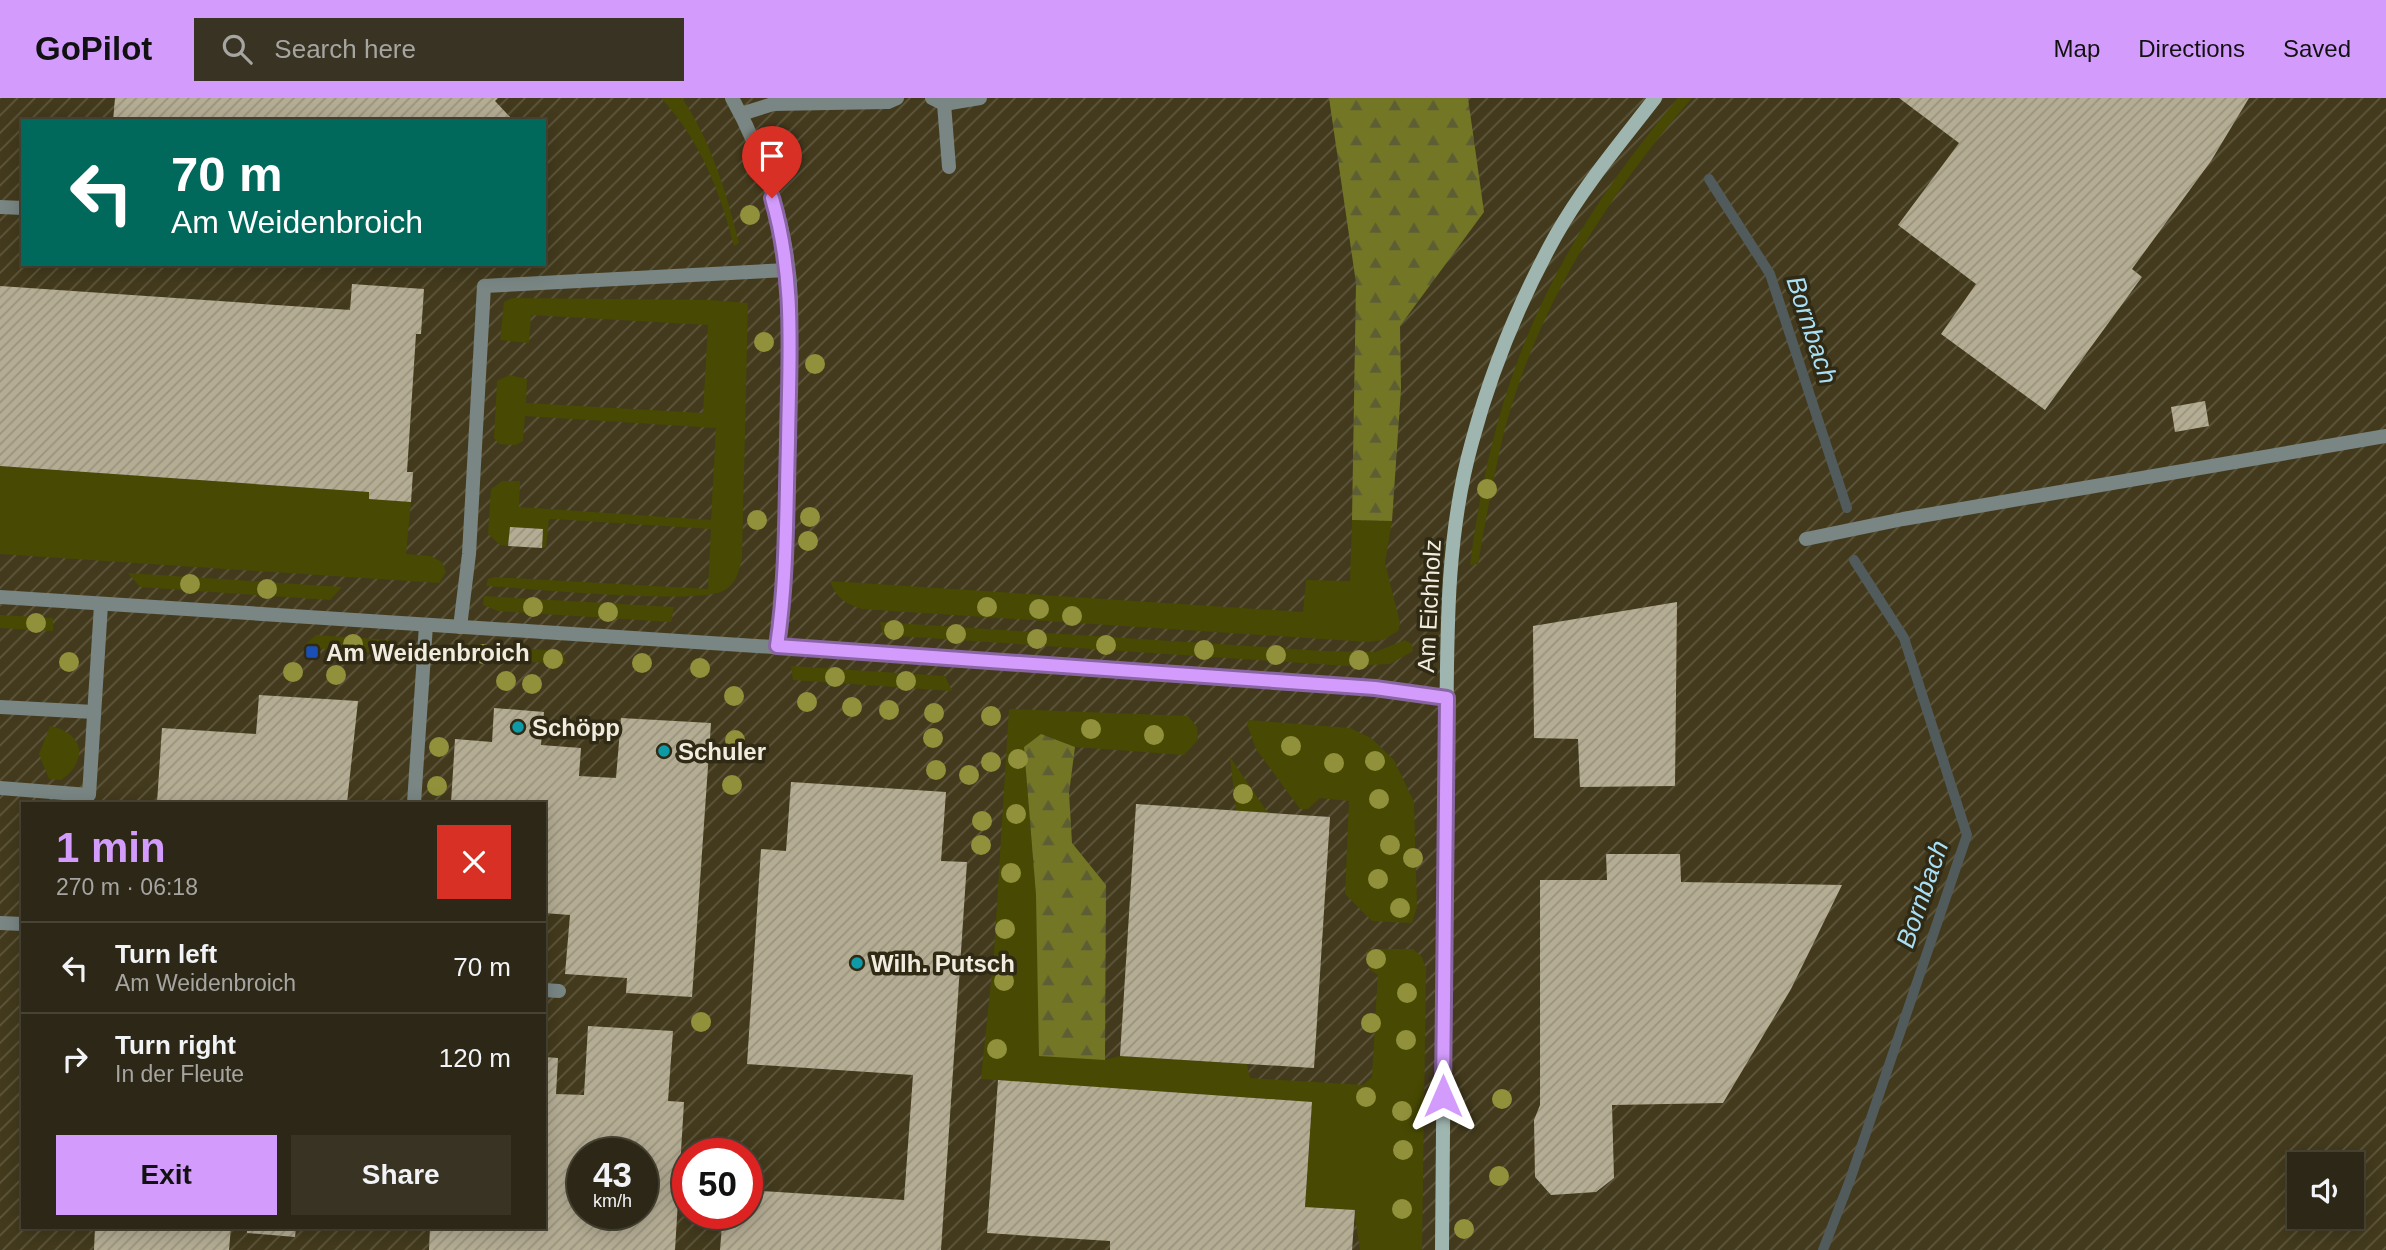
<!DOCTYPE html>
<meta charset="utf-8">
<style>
:root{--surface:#2c2716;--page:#383323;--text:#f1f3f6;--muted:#a6a5a1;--line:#484435;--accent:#d39cfc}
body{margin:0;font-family:Arial,sans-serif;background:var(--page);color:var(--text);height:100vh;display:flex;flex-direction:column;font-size:26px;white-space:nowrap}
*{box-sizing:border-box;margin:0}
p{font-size:23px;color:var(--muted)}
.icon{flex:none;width:38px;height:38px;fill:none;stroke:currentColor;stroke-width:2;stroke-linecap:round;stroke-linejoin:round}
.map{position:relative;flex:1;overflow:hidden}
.details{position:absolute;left:21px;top:704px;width:525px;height:427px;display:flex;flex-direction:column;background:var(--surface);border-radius:0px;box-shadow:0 4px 18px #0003,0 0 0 2px var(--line)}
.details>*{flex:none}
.hud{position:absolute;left:21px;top:21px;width:525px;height:147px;border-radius:0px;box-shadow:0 4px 18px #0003,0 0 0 2px var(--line);background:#00695c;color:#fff;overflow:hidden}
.controls{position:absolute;left:2287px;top:1054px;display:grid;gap:14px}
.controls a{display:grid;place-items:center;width:77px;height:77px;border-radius:0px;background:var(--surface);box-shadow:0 4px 18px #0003,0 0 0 2px var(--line);font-size:35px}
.speed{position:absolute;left:567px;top:1040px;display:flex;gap:14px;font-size:35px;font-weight:700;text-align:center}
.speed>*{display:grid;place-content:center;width:91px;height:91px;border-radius:50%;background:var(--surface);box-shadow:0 4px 18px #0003,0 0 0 2px var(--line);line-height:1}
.speed small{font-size:18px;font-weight:400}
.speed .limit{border:10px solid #d22;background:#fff;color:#111}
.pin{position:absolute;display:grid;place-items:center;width:60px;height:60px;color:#fff;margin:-72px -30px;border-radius:50% 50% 50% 0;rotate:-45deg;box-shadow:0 0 7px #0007}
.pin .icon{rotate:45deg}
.me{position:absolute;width:77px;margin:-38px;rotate:0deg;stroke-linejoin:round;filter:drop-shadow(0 0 5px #0008)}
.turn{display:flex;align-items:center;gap:24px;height:147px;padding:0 35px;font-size:32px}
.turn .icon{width:91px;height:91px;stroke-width:2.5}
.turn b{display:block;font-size:49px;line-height:60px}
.round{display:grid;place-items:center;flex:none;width:74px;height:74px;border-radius:0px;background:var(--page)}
.overview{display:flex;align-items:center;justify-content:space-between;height:119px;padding:0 35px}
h1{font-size:42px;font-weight:800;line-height:52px;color:var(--accent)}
.cta{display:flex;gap:14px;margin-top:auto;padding:14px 35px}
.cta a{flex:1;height:80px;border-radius:0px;background:var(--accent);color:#111;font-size:28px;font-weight:800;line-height:80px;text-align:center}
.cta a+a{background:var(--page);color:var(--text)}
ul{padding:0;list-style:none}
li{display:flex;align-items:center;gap:21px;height:91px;padding:0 35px;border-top:2px solid var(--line)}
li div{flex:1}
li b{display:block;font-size:26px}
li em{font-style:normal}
header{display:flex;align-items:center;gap:42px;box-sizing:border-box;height:98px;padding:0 35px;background:var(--accent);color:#111}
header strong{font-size:33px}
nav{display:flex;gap:38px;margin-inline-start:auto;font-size:24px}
.search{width:490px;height:63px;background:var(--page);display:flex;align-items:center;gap:18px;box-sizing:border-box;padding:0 24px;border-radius:0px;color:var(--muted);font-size:26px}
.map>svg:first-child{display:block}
.industrial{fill:url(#industrial-furrows);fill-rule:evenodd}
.green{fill:#484a03}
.forest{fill:url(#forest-firs)}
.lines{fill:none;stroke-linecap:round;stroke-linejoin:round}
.stream{stroke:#515b5c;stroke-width:10}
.building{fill:url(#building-hatch);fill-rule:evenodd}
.lane{stroke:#798683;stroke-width:14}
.street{stroke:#798683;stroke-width:14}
.secondary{stroke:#9fb5af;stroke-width:14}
.tree{fill:#91913c}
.route-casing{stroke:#8965a4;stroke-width:18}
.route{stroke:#d39cfc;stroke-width:12}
.transit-dot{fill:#1a4fb4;stroke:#302a15;stroke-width:2.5}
.culture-dot{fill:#0f9aa8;stroke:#302a15;stroke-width:2.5}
.labels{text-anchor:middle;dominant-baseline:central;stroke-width:7;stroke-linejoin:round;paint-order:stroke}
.street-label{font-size:24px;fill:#f0ecdf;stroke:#302a15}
.poi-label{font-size:24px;font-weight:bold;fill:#f0ecdf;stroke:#302a15;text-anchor:start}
.water-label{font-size:26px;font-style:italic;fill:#a9dff5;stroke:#302a15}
</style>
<header>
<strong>GoPilot</strong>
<div class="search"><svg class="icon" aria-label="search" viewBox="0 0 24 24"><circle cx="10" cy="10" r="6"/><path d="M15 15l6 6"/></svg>Search here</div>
<nav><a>Map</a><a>Directions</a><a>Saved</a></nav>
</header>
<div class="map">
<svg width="2386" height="1152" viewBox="0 0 2386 1152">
<defs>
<pattern id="industrial-furrows" width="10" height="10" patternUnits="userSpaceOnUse" patternTransform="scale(1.75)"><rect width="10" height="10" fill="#433a1d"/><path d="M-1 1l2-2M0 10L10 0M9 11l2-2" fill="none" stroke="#5e573d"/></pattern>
<pattern id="forest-firs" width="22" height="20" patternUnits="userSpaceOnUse" patternTransform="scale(1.75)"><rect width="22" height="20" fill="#727625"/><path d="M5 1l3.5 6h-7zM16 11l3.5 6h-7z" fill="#5d5e34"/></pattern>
<pattern id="building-hatch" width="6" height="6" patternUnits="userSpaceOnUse" patternTransform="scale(1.75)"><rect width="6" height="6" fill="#b4ac93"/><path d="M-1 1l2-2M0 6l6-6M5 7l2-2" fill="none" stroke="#99937f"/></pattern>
</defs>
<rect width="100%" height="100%" fill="#3b341e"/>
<path class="industrial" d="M0,0h2386v1152h-2386zM23,23h521v143h-521zM23,705h521v424h-521zM583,1055h59v60h-59zM688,1055h59v60h-59zM2300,1066h52v52h-52z"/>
<g class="green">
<path d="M661,0h21c30,45 44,94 57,145l-5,3c-14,-55 -34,-106 -73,-148z"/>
<path d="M1678,0h14c-84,96 -153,206 -187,330 -11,45 -19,90 -27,136l-8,1c24,-192 84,-320 208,-467z"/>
<path d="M512,200l198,2 38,3 -6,255c-3,12 -5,25 -17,32 -25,16 -199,-2 -239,-4l2,-7 6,-2 214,12 3,-60 -157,-10h-5l-3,28 -4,1v-19l-32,-2 -2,19 -8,-1 -12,-11 3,-45 11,-8h18l-1,26 192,13 5,-92 -191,-12 -2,25 -7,4 -17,-1 -5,-6 3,-57 12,-6 18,4 -1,24 177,10 5,-88 -177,-10 -2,28 -29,-3 4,-38z"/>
<path d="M0,368l369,26v7l42,3 -5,52 24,2 12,6 4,10 -7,11 -439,-29z"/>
<path d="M1352,422l40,1 -7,42 15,60 -2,8 -15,9 -15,2 -506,-33c-16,-5 -27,-12 -32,-28l473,31 3,-32 44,1z"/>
<path d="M128,475l214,14 -12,13 -190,-13z"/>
<path d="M484,498l190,11 -3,15 -173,-11 -15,-6z"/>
<path d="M0,517l53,3v13l-53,-3z"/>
<path d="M880,524l444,29 51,1 30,-12 7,4 1,7 -23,13 -43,2 -464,-31z"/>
<path d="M316,537l74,5 11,15 -99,-8z"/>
<path d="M460,546l102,7 4,13 -118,-7z"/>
<path d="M791,568l154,10 7,15 -159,-11z"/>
<path d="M1009,611l179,7 9,11 1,13 -14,15 -109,-8 -34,-13 -17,13 12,148 68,165 16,-4 127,8 3,14 113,7 9,-8 3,-52 -9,-1v-5h9l3,-44 -9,-6 -1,-20h45l9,8 4,12 -4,281h-62l-6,-40 -49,-3 7,-105 -331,-23 13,-127z"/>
<path d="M1249,622l101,8 21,10 23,22 20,42 3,105 -5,16 -40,-2 -27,-27 4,-93 -29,-3 -12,11h-8l-44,-60 -9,-25z"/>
<path d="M50,628c34,7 39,34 11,54l-12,-1 -10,-25z"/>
<path d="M1230,659l38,56 -32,-2z"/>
</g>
<g class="forest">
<path d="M1329,0h139l16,114 -84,114 1,63 -9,132 -40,-1 4,-237z"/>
<path d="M1041,636l34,13 -6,46 3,50 34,42 -1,175 -66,-4 -3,-161 -12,-148z"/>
</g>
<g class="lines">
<g class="stream">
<path d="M1709,81l61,95 77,234"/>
<path d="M1823,1152l27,-70 117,-345 -63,-197 -50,-78"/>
</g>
</g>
<g class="building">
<path d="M115,0h383l-3,3 16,17 -398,3z"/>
<path d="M1899,0h350l-38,63 -79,108 10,8 -97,133 -104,-76 35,-50 -78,-59 61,-82z"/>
<path d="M352,186l72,5 -3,45h-5l-9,138h6l-2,30 -42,-3v-7l-369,-26v-180l350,24z"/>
<path d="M2205,303l4,25 -34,6 -4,-25z"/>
<path d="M510,429l33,2 -1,19 -34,-2z"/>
<path d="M1677,504l-2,184 -95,1 -2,-48 -44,-1 -1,-112z"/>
<path d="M259,597l99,6 -11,102h-190l5,-75 94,6z"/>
<path d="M494,610l50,4 -3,33 40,3 -2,28 37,2 5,-60 90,5 -19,274 -66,-4 1,-15 -62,-4 5,-59 -26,-2v-110h-93l4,-64 37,3z"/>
<path d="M791,684l155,10 -5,69 26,1 -26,388h-221l3,-37h24v-23l157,10 9,-125 -166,-11 14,-215 25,2z"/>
<path d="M1136,706l194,13 -16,251 -194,-12z"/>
<path d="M1606,756h74l1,28 161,3 -51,104 -68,114 -111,2 2,73 -18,14 -45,3 -16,-18 -1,-57 6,-15v-225h67z"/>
<path d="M588,928l85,5 -5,70 16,1 -9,148h-246l1,-23h114v-170l14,1 -2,36 28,1zM583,1055h59v60h-59z"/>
<path d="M998,982l314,22 -7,105 50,3 -3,40h-242v-9l-123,-8z"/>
<path d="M95,1129h136l-2,23h-135z"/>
<path d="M247,1129h49l-1,10 -48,-4z"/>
</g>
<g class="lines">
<g class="lane">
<path d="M932,0l12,6 5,63"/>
<path d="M944,6l36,-6"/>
<path d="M741,16l32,-10 115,-2 9,-4"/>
<path d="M0,109l23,1"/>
<path d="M1806,441l97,-20 483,-83"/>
<path d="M460,529l9,-73 15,-268 303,-16"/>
<path d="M0,609l94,5"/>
<path d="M0,690l89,7 12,-190"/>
<path d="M414,705l12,-178"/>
<path d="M0,825l23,1"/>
<path d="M544,892l15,1"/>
</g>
<g class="street">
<path d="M732,0c33,59 57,135 59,203 1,51 -3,103 -4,154 -1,64 -1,128 -10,191"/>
<path d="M0,499l1222,79 153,12 72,10"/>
</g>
<path class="secondary" d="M1442,1152c1,-159 2,-318 4,-477 2,-110 -4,-224 26,-331 19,-71 48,-142 84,-207 27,-48 65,-93 99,-137"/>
</g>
<g class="tree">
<circle cx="750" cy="117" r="10"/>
<circle cx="764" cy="244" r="10"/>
<circle cx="815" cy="266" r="10"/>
<circle cx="1487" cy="391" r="10"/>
<circle cx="810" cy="419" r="10"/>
<circle cx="757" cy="422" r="10"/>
<circle cx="808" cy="443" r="10"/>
<circle cx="190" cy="486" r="10"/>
<circle cx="267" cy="491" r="10"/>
<circle cx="533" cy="509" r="10"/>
<circle cx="987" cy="509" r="10"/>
<circle cx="1039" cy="511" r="10"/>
<circle cx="608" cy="514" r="10"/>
<circle cx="1072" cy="518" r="10"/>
<circle cx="36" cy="525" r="10"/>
<circle cx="894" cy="532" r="10"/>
<circle cx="956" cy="536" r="10"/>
<circle cx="1037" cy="541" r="10"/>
<circle cx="353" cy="546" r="10"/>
<circle cx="1106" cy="547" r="10"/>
<circle cx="1204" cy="552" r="10"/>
<circle cx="483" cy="556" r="10"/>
<circle cx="1276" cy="557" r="10"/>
<circle cx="553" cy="561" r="10"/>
<circle cx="1359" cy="562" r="10"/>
<circle cx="69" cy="564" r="10"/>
<circle cx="642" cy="565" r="10"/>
<circle cx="700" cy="570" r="10"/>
<circle cx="293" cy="574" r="10"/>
<circle cx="336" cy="577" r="10"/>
<circle cx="835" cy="579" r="10"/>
<circle cx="506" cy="583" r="10"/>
<circle cx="906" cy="583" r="10"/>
<circle cx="532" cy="586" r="10"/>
<circle cx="734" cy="598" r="10"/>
<circle cx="807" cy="604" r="10"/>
<circle cx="852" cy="609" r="10"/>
<circle cx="889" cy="612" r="10"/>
<circle cx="934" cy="615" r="10"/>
<circle cx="991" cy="618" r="10"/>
<circle cx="1091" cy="631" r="10"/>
<circle cx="1154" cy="637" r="10"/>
<circle cx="933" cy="640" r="10"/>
<circle cx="735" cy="642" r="10"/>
<circle cx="1291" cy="648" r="10"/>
<circle cx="439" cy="649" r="10"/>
<circle cx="1018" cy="661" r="10"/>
<circle cx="1375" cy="663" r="10"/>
<circle cx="991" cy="664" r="10"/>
<circle cx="1334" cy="665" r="10"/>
<circle cx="936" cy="672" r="10"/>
<circle cx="969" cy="677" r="10"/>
<circle cx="732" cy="687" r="10"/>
<circle cx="437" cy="688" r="10"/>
<circle cx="1243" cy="696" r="10"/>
<circle cx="1379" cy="701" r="10"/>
<circle cx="1016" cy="716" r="10"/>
<circle cx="982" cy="723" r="10"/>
<circle cx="981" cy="747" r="10"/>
<circle cx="1390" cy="747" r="10"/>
<circle cx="1413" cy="760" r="10"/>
<circle cx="1011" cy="775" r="10"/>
<circle cx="1378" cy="781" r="10"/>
<circle cx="1400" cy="810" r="10"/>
<circle cx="1005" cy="831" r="10"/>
<circle cx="1376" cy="861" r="10"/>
<circle cx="1004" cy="883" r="10"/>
<circle cx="1407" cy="895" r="10"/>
<circle cx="701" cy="924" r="10"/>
<circle cx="1371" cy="925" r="10"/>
<circle cx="1406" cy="942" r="10"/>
<circle cx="997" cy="951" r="10"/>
<circle cx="1366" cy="999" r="10"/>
<circle cx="1502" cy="1001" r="10"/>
<circle cx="1402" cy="1013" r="10"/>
<circle cx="1403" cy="1052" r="10"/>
<circle cx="1499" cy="1078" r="10"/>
<circle cx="1402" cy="1111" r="10"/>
<circle cx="1464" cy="1131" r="10"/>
</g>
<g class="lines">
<defs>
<path id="route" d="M772,100c24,82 17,160 16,245 -2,68 -1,136 -11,203l598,42 72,10 -4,398"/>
</defs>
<use href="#route" class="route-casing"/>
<use href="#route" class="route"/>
</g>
<rect class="transit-dot" x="305" y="547" width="14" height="14" rx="3.5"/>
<g class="culture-dot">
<circle cx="518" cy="629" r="7"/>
<circle cx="664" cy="653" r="7"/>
<circle cx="857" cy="865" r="7"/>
</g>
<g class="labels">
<g class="street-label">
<text transform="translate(1429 508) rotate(-87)">Am Eichholz</text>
</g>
<g class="poi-label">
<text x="326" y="554">Am Weidenbroich</text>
<text x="532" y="629">Schöpp</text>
<text x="678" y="653">Schuler</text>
<text x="871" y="865">Wilh. Putsch</text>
</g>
<g class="water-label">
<text transform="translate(1812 232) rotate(72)">Bornbach</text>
<text transform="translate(1922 796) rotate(-71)">Bornbach</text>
</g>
</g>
</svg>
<div class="controls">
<a><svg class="icon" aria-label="sound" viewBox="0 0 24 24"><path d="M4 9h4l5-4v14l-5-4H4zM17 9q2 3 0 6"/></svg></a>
</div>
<div class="speed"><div>43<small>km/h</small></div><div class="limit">50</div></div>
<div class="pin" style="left:772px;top:100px;background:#d93025"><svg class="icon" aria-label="arrive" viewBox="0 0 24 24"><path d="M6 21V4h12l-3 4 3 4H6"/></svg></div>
<svg class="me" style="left:1443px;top:998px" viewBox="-20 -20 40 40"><path d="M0-17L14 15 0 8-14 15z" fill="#d39cfc" stroke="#fff" stroke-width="4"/></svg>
<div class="hud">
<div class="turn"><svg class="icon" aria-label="left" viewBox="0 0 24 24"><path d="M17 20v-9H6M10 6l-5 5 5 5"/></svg><div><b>70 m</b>Am Weidenbroich</div></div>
</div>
<section class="details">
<div class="overview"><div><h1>1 min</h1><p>270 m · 06:18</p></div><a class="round" style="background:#d93025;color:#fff"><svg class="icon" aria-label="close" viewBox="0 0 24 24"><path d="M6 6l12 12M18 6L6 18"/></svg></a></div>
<ul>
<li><svg class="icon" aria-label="left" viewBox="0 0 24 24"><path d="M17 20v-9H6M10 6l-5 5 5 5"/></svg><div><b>Turn left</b><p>Am Weidenbroich</p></div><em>70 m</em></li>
<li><svg class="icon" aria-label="right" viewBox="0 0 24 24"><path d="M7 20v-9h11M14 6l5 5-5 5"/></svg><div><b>Turn right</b><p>In der Fleute</p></div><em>120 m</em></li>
</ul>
<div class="cta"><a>Exit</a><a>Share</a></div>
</section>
</div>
